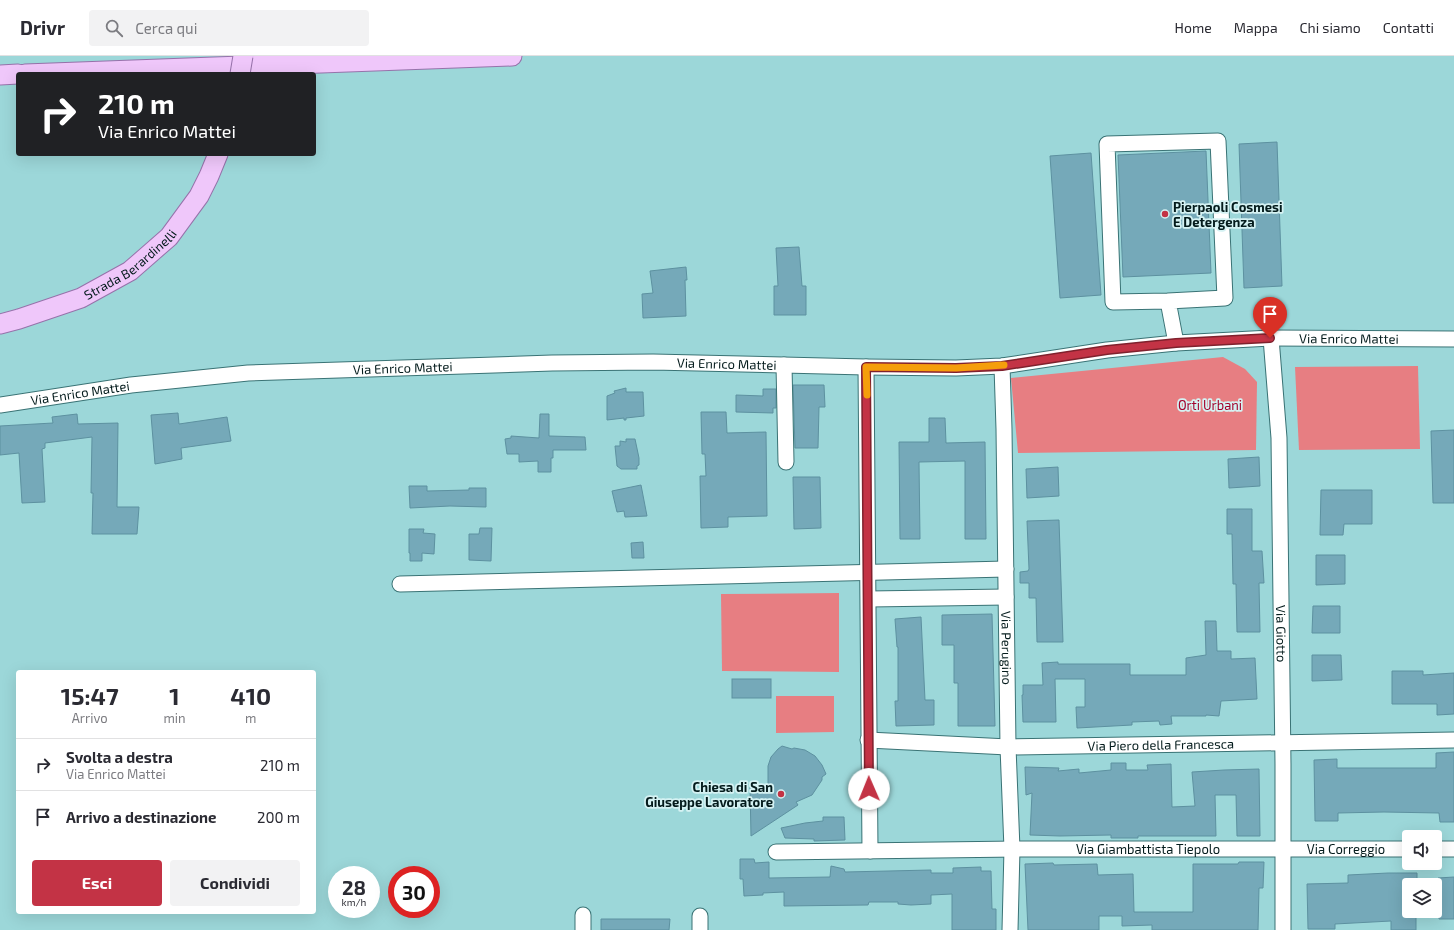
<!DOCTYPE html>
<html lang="it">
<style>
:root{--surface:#fff;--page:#f2f2f3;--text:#2b2b33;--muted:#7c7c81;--line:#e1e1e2;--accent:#c33345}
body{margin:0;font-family:"Exo 2",sans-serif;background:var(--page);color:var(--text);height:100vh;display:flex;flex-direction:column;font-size:15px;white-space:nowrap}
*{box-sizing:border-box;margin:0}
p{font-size:13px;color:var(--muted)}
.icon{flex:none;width:22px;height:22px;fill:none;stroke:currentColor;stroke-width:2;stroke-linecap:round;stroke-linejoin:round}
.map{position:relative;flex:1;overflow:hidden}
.drawer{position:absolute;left:16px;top:614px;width:300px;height:244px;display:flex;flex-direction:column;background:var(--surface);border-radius:4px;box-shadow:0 4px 16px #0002}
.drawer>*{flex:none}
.banner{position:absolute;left:16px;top:16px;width:300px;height:84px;border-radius:4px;box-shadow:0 4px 16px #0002;background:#202124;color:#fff;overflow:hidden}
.fabs{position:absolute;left:1402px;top:774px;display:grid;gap:8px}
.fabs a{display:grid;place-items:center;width:40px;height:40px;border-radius:4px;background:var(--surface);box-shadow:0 4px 16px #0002;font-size:20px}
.speed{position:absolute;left:328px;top:810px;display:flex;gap:8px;font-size:20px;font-weight:700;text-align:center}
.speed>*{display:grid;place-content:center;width:52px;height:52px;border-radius:50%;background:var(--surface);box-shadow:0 4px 16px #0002;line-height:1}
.speed small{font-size:10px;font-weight:400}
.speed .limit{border:6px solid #d22;background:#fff;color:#111}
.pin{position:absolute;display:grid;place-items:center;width:34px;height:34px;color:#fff;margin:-41px -17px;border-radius:50% 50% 50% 0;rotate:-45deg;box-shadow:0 0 4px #0007}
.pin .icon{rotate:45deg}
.me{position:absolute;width:44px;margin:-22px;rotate:359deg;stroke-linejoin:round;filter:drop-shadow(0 0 3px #0008)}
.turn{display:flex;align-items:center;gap:14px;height:84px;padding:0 16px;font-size:18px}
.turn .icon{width:52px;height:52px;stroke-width:2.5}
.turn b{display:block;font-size:28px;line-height:34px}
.eta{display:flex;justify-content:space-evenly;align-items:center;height:68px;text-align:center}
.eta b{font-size:24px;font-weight:700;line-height:28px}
.primary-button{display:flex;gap:8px;margin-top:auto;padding:8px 16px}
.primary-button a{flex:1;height:46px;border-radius:4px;background:var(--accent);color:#fff;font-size:16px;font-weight:700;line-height:46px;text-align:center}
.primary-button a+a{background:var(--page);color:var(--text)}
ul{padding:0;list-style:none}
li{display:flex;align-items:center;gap:12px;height:52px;padding:0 16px;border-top:1px solid var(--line)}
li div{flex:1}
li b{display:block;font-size:15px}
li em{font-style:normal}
header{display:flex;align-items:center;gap:24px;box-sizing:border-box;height:56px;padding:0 20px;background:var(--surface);border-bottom:1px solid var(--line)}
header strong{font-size:19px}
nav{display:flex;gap:22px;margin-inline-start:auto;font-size:14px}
.search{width:280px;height:36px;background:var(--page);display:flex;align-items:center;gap:10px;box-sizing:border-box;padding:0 14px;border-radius:4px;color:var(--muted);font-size:15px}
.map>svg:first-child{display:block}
.green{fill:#e77e82}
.building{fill:#75a9b9;stroke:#5d91a0}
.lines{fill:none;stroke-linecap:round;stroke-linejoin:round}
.minor-casing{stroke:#3a7375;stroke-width:17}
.major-casing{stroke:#9672aa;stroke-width:21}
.minor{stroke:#fff;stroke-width:15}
.major{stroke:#efc7fa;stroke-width:19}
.major-bridge-casing{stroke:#9672aa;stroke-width:21;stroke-linecap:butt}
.major-bridge{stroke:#efc7fa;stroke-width:19}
.route-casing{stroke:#7f212d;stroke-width:10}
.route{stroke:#c33345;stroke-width:7}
.slow{stroke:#f59e0b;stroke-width:7}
.poi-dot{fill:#c33345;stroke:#d5f2f3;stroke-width:1.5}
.labels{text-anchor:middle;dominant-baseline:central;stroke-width:3.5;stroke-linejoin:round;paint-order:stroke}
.poi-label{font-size:13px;font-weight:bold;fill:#041b1c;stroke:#d5f2f3;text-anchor:start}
.street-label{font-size:13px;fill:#041b1c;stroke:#d5f2f3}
.park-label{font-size:13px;fill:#a3002b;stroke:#d5f2f3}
</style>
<header>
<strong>Drivr</strong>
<div class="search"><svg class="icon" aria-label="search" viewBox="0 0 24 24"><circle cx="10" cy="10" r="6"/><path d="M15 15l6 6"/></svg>Cerca qui</div>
<nav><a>Home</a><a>Mappa</a><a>Chi siamo</a><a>Contatti</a></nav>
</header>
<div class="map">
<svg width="1454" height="874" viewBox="0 0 1454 874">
<rect width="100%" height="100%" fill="#9cd7d9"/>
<g class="green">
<path d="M1223,301l22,12 12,13 -1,68 -238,3 -7,-75z"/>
<path d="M1418,310l2,83 -121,1 -4,-83z"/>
<path d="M839,537v79l-117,-1 -1,-77z"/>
<path d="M776,640h58v36l-58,1z"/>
</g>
<g class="building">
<path d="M1277,86l5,144 -38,2 -5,-144z"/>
<path d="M1206,95l5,122 -88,4 -5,-122z"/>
<path d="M1091,97l10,142 -41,3 -10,-142z"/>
<path d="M799,191l3,39h4v29h-32v-29h4l-2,-38z"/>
<path d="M686,211l1,13h-2l1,36 -43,2 -1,-24 11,-1 -3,-22z"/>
<path d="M793,329h31l1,22h-6l-1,41h-23z"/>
<path d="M626,332v4h17l1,24 -18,2v2h-2v-2l-17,2v-24l8,-3 -1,-2z"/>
<path d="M763,333h13v19h-3v5l-37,-1v-17l27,1z"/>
<path d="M701,356h25l1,21 39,-1 1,84 -39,1v10l-27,1 -1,-52h6l-1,-22h-3z"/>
<path d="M178,357l1,11 48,-7 4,24 -50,7 1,11 -27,5 -4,-49z"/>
<path d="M77,358l1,10 40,-1 -1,84h22l-2,27h-45l1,-41h-2l1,-56 -47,6v5l-3,1 3,53 -23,1 -3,-50 -19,2v-29l53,-3 -1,-6z"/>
<path d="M540,358h9v22l36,1 1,13h-33v8h-2v14h-13v-11l-19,1v-8h-12l-2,-15 6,-1v-2l28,2z"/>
<path d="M929,362h16l1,25 39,-1 1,97h-21v-78l-46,1 1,77h-20l-1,-97h30z"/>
<path d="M1454,374v73h-21l-2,-72z"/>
<path d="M626,383h9l4,19v7l-2,1v3h-16l-4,-3 -2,-20h5v-5l6,1z"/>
<path d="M1259,401l1,29 -31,2 -1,-29z"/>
<path d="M1058,411l1,29 -32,2 -1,-29z"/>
<path d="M793,421h27l1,51 -27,1z"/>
<path d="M641,429l6,31 -22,1 -1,-6 -7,1 -5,-21z"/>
<path d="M409,430h18v5l42,-1v-2h17v19l-36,-1 -40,2z"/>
<path d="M1321,434h51v34h-28l-1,11h-23z"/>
<path d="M1227,453h25v42h10l2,32h-5l1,49h-23l-1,-48h-3l-1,-50h-5z"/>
<path d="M1059,464l4,122h-26l-1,-44h-7v-15h-9v-11l8,-1 1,-2 -2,-48z"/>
<path d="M480,472h12l-1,33 -22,-1v-26h10z"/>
<path d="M409,473h15l-1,4 12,1 -1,20 -12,-1v8h-12v-8h-1z"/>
<path d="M643,486l1,16h-12l-1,-15z"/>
<path d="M1316,499h29v29l-29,1z"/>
<path d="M1313,550h27v27h-28z"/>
<path d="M992,558l3,112h-37v-43h-4v-38h-12v-30z"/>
<path d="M921,561l4,83h9v25l-38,1 -1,-25h3v-54h-1l-2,-28z"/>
<path d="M1205,565h11l1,30h14v8l24,-1 2,41 -36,2 -2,15 -13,-1v1h-35l1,8 -12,1 -1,-4 -27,1v3l-55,3 -1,-21h9v-28h-30l1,43h-33l-1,-27h1v-10h20l-1,-22 16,-1v2h72v11h56v-17l20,-3z"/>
<path d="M1312,599h29l1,25 -30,1z"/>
<path d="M1392,615h31v4l31,-2v41l-17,1v-11h-45z"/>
<rect x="732" y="623" width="39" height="19"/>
<path d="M782,690l10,3 2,-1 11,2 10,6 7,9 4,9 -4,3v3l-10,15 -16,7 2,3 -47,31 -1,-49h18v-21l3,-9 7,-8z"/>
<path d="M1454,696v70h-14l-1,-9 -55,-1 -46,1v8h-23l-1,-61 23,-1v9h99v-15z"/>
<path d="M1111,707h15v7h22l-1,-5 24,-1 1,43 23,-1 -3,-34 32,-2 35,-1 1,67h-23l-1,-41h-21l1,41h-78v2h-27v-3l-51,1 -30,-1 2,-42 -6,2 -1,-28 34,1 -1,3 21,-2v4l32,-3z"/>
<path d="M823,761h21l1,23 -31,1v-2l-29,-1 -4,-10 24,-5 18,-2z"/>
<path d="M740,803h14l1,4 14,-1v16l61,-1 1,-11 13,3 1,3 86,-2v3h22v-5l28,-1v4h10l1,38h4v21h-44v-36l-21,1v9l-20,1 -13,-1v-2h-29l-1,3 -84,1v-14l-21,1v2l-19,1 -1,-17h-3z"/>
<path d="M1239,806h25l-1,26h-4l-1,42h-106v-5l-30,1v-10h-23v14h-71l-3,-66 28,-1 1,2 43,-1 1,11 35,-1 1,38h59v-48h45z"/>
<path d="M1388,817h29v12h-8v29h7v16h-25v-9l-56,3v5h-27l-1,-45 41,-1v-8z"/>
<path d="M1454,821v42h-15l-1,-41z"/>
<path d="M601,863h69l-1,11h-68z"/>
</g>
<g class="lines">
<defs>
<g id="minor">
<path d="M1168,245l-55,1 -6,-158 111,-3 7,157 -57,3 8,42"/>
<path id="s1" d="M1271,282l8,100 4,326v166"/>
<path d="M784,309l2,97"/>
<path id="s2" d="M1002,310l2,63 4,318 4,102 -2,81"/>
<path d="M866,311l4,484"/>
<path id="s3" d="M0,349l131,-20 117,-12 304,-10 101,-1 213,5 90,1 46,-2 105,-16 69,-7 95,-5 183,1"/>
<path d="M400,528l606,-15"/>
<path d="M869,543l137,-2"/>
<path id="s4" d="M868,684l140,7 446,-7"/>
<path d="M1435,793h19"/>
<path id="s5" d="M776,796l247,-3h386"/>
<path d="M583,859v15"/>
<path d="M700,860v14"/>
</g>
<g id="major">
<path d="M25,18l487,-18"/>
<path d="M0,19l18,-1"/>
<path id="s6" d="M0,268l19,-5 62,-21 49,-27 39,-34 30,-41 10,-20 9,-22"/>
</g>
</defs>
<use href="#minor" class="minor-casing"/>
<use href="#major" class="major-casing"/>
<use href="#minor" class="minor"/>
<use href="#major" class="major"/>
<defs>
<path id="major-bridge" d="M240,18l3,-18"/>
</defs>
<use href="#major-bridge" class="major-bridge-casing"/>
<use href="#major-bridge" class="major-bridge"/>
</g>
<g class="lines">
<defs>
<path id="route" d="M869,733l-3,-422 90,1 46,-2 105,-16 69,-7 94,-5"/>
</defs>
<use href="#route" class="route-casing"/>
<use href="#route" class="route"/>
<path class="slow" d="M867,339l-1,-28 90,1 48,-3"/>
</g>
<g class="poi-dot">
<circle cx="1165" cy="158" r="4"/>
<circle cx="781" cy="738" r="4"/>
</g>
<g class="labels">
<g class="poi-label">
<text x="1173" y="151">Pierpaoli Cosmesi<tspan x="1173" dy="15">E Detergenza</tspan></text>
<text x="773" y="731" text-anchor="end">Chiesa di San<tspan x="773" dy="15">Giuseppe Lavoratore</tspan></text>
</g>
<g class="street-label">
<text stroke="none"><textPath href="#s6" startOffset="145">Strada Berardinelli</textPath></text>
<text stroke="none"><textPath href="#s3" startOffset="1353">Via Enrico Mattei</textPath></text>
<text stroke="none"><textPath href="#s3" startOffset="729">Via Enrico Mattei</textPath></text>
<text stroke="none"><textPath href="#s3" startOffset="405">Via Enrico Mattei</textPath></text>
<text stroke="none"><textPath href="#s3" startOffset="81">Via Enrico Mattei</textPath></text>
<text stroke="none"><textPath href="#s1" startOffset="296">Via Giotto</textPath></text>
<text stroke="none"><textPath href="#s2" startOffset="282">Via Perugino</textPath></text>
<text stroke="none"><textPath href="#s4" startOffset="293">Via Piero della Francesca</textPath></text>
<text stroke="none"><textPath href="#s5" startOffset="372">Via Giambattista Tiepolo</textPath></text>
<text stroke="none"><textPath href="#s5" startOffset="570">Via Correggio</textPath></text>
</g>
<g class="park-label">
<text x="1210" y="349">Orti Urbani</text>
</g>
</g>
</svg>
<div class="fabs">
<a><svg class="icon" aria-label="sound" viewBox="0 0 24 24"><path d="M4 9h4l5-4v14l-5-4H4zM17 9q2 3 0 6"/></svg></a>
<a><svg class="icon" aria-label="layers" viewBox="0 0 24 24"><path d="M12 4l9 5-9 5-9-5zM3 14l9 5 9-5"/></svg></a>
</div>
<div class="speed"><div>28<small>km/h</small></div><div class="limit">30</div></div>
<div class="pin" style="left:1270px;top:282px;background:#d93025"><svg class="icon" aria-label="arrive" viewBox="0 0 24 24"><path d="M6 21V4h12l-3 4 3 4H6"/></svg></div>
<svg class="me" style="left:869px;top:733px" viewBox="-20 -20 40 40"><circle r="19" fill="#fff"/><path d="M0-13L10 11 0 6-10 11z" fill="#c33345"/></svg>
<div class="banner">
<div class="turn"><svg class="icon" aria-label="right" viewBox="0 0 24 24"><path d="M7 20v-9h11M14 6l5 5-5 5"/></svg><div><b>210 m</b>Via Enrico Mattei</div></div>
</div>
<section class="drawer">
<div class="eta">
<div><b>15:47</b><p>Arrivo</p></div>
<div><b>1</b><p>min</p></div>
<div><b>410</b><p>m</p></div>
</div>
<ul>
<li><svg class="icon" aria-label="right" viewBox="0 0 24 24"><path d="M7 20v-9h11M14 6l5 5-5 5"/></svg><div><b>Svolta a destra</b><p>Via Enrico Mattei</p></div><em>210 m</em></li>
<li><svg class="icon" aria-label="arrive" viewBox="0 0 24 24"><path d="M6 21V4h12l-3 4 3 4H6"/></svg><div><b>Arrivo a destinazione</b></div><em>200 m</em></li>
</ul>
<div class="primary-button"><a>Esci</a><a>Condividi</a></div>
</section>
</div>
